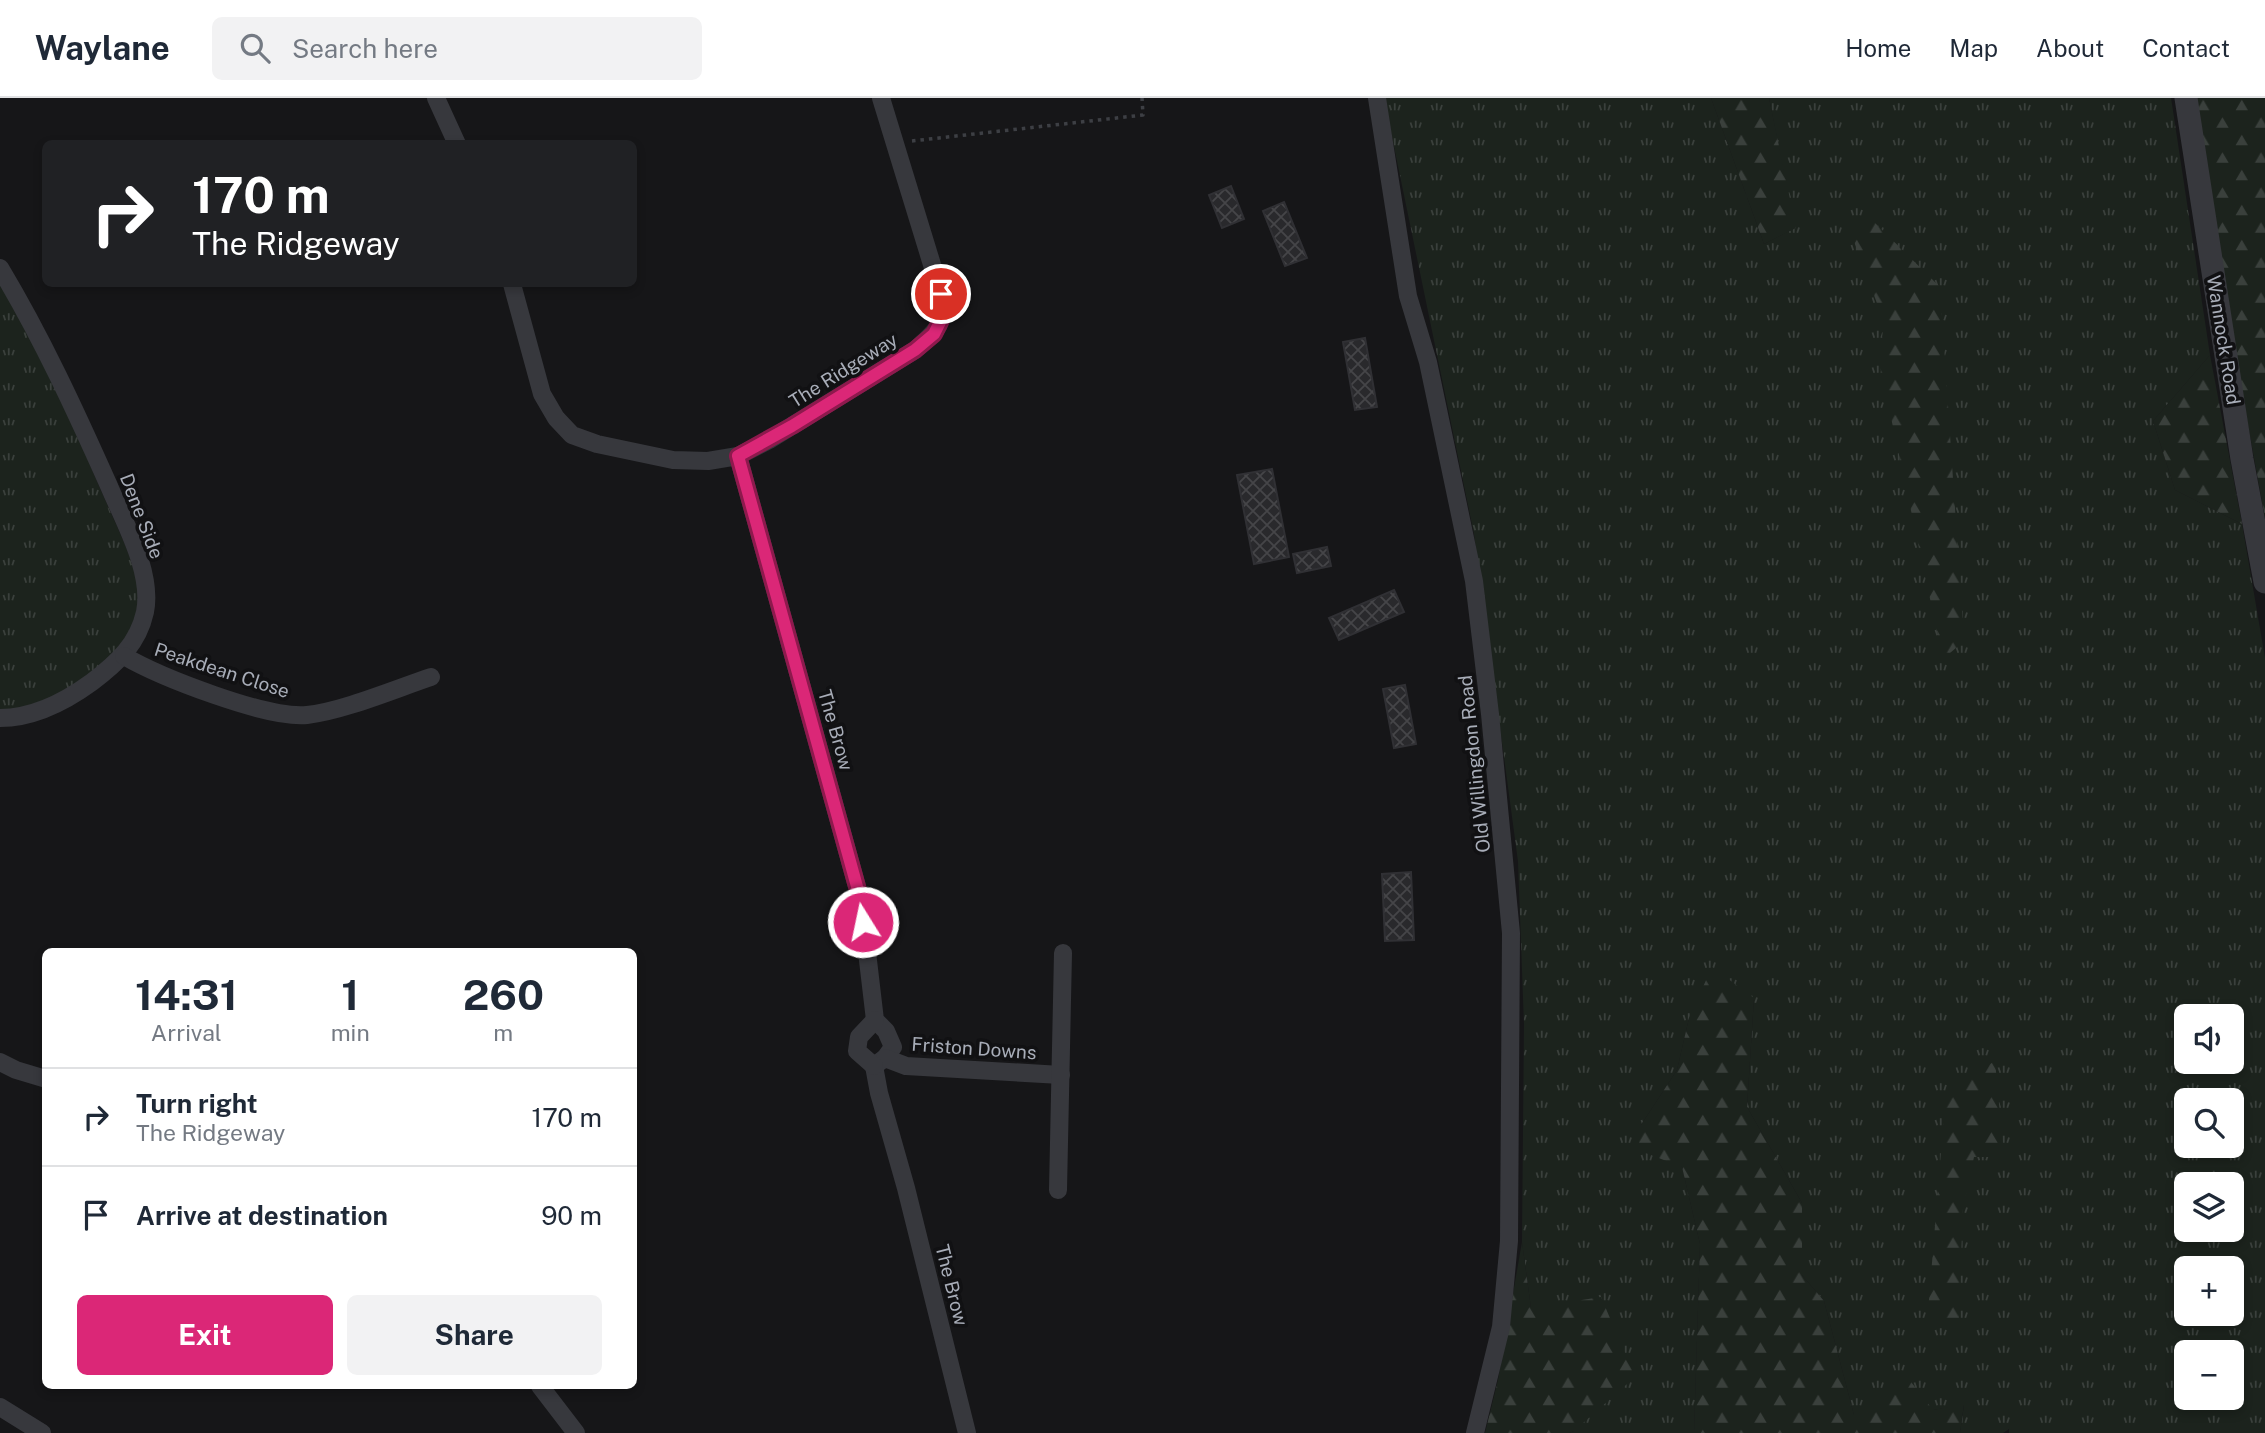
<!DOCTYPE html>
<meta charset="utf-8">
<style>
:root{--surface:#fff;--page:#f2f2f3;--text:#1f2937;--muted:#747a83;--line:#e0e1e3;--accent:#db2777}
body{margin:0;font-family:"Public Sans",sans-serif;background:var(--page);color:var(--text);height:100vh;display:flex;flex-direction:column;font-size:26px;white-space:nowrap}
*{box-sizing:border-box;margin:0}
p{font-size:23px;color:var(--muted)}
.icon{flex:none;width:38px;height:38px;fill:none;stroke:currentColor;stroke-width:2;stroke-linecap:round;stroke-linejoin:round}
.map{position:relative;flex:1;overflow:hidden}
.panel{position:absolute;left:42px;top:850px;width:595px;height:441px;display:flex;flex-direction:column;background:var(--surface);border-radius:10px;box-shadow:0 4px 10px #0003}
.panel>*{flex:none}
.banner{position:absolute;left:42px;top:42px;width:595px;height:147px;border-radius:10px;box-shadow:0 4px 10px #0003;background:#202124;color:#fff;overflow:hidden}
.fabs{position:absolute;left:2174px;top:906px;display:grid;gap:14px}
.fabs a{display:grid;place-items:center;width:70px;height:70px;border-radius:10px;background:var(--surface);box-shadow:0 4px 10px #0003;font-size:35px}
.pin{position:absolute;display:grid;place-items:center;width:60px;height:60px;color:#fff;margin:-30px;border:4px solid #fff;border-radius:50%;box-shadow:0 2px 7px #0007}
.me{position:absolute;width:77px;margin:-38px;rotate:350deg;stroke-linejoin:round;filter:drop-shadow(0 0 5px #0008)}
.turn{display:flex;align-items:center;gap:24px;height:147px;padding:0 35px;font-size:32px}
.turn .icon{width:91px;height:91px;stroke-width:2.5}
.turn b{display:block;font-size:49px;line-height:60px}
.eta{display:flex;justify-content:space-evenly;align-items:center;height:119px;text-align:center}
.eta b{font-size:42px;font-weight:700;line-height:49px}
.cta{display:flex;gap:14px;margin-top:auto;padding:14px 35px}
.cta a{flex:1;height:80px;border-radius:10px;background:var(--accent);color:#fff;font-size:28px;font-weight:700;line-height:80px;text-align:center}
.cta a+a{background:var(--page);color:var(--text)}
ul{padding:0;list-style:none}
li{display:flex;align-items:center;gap:21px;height:98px;padding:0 35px;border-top:2px solid var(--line)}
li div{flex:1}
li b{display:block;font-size:26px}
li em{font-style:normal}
header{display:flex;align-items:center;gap:42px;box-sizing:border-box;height:98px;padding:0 35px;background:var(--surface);border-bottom:2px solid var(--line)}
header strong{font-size:33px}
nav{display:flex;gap:38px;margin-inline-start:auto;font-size:24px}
.search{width:490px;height:63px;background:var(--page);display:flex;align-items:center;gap:18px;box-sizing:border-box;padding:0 24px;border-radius:10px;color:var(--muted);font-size:26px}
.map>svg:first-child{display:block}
.grass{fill:url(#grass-tufts);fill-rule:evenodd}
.forest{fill:url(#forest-firs)}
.building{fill:url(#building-cross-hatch);stroke:#303034;stroke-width:2}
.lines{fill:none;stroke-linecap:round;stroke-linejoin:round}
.path{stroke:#3d3f44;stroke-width:3.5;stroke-dasharray:3.5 5;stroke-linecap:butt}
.minor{stroke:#37383d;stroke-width:18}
.tertiary{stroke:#37383d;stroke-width:23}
.route-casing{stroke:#8e194d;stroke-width:18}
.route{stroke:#db2777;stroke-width:12}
.labels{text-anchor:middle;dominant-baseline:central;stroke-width:7;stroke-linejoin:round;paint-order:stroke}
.street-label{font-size:19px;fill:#a8adb8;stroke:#111113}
</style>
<header>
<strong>Waylane</strong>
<div class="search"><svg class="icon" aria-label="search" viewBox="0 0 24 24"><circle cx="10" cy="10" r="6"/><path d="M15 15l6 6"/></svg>Search here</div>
<nav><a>Home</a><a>Map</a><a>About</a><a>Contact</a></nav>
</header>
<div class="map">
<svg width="2265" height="1335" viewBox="0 0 2265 1335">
<defs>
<pattern id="grass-tufts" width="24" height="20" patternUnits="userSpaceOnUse" patternTransform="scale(1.75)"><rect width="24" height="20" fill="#1c231d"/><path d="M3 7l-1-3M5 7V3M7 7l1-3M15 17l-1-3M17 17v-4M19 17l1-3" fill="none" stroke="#3a403c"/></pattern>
<pattern id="forest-firs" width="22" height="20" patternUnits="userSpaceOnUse" patternTransform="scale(1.75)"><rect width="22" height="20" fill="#1c231d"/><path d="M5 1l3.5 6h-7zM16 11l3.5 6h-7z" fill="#3a403c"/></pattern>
<pattern id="building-cross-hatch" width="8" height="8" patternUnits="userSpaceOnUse" patternTransform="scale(1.75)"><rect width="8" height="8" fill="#29292c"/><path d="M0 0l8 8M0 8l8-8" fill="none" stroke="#454548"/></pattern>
</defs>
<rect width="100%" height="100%" fill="#161618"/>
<g class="grass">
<path d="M1384,0h327l53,146 31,-16 -26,-130h402l39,257 -57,66 22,69 67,34 23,134v775h-256v-4l-6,4h-43l4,-28 -31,5 -79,5 -30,-114 -22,-26v-72l-55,-96 7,-109 -65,20 -12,52 -36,55 41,42 18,77 -6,189h-125l5,-2 -43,-123 -9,-66 2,-218 -6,-163 -44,-327zM2186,919h45v45h-45zM2186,1003h45v45h-45zM2186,1087h45v45h-45zM2186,1171h45v45h-45zM2186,1255h45v45h-45z"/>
<path d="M0,186c43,65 72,140 103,211 11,27 38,76 35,105 -5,44 -22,56 -56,79 -23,17 -52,36 -82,33z"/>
</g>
<g class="forest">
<path d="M1711,0h58l27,130 -32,16z"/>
<path d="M2193,0h72v420l-49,-269z"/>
<path d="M1867,117l73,72 24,354 -21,18 -64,-297 5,-40 -35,-94z"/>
<path d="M2210,257l32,169 -67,-34 -22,-69z"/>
<path d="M1712,869l42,31 -7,109 55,96v72l22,26 30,114 57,-33 22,28 31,-6 -4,29h-266l6,-189 -18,-77 -44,-17 3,-25 36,-55 12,-52z"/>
<path d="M1995,963l9,96h-30l-11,51 -5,124 -30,-20 18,-222z"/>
<path d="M1522,1144l9,66 70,-11 34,80 -61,54 -5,2h-84l13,-53z"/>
</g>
<g class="building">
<path d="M1231,88l13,33 -22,9 -13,-33z"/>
<path d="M1284,104l23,56 -22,8 -22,-55z"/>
<path d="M1365,240l12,69 -22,3 -12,-68z"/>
<path d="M1272,371l17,88 -35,7 -17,-89z"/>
<path d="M1327,449l4,19 -34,7 -4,-19z"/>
<path d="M1394,492l10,22 -65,28 -10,-22z"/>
<path d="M1405,587l11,59 -22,4 -11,-59z"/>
<path d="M1411,774l3,68 -29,1 -3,-67z"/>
</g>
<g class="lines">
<path class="path" d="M912,43l231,-26 -1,-17"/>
<g class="minor">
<path d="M436,0l21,46"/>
<path d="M1377,0l31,198 20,66 46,219 16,133 21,219 -2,308 -8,86 -26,106"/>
<path d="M0,170c42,70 76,144 109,218 15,36 44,86 36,126 -7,32 -28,51 -53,70 -26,19 -58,36 -92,36"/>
<path d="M512,186l30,110 14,24 16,17 25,9 76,16 35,1 30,-5 31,-16 146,-90c24,-21 29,-24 26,-56l-60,-196"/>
<path d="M738,358l123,445 14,119 11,11 7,16 -8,11 -11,8 5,27 27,95 61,245"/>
<path d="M124,558c36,21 143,63 183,59 36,-4 88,-26 124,-38"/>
<path d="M885,960l21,8 155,9"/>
<path d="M0,964l16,8 30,9"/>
<path d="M874,968l-17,-15 2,-14 16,-17"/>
<path d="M1058,1092l5,-237"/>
<path d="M540,1288l36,47"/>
<path d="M0,1309l42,26"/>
</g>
<path class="tertiary" d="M2186,0l56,361 23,123"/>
</g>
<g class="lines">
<defs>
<path id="route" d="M863,824l-2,-21 -123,-445 54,-30 123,-76 19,-16 9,-18 -2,-22"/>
</defs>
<use href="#route" class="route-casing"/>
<use href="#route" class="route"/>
</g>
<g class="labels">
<g class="street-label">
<text transform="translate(2224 242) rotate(81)">Wannock Road</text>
<text transform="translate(843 272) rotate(-32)">The Ridgeway</text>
<text transform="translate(142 418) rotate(69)">Dene Side</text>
<text transform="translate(222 572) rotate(18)">Peakdean Close</text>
<text transform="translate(836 632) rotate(74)">The Brow</text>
<text transform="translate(1474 666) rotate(-96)">Old Willingdon Road</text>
<text transform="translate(974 950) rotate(4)">Friston Downs</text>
<text transform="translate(952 1187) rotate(76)">The Brow</text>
</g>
</g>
</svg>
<div class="fabs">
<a><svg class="icon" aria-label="sound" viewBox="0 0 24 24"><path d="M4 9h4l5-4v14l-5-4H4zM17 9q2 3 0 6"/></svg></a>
<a><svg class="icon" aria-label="search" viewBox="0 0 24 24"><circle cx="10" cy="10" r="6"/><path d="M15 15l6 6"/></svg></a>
<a><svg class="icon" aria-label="layers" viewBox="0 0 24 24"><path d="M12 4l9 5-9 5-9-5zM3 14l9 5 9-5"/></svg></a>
<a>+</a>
<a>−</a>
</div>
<div class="pin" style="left:941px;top:196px;background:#d93025"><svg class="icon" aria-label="arrive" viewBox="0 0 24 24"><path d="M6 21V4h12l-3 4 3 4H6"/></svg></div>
<svg class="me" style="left:863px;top:824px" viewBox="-20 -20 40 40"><circle r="17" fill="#db2777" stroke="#fff" stroke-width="3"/><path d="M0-11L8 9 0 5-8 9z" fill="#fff"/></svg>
<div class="banner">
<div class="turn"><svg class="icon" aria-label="right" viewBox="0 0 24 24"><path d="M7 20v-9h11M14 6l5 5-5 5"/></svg><div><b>170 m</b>The Ridgeway</div></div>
</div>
<section class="panel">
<div class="eta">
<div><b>14:31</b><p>Arrival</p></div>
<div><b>1</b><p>min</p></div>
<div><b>260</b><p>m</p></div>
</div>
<ul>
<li><svg class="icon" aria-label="right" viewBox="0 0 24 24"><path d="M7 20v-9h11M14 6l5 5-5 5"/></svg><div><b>Turn right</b><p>The Ridgeway</p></div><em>170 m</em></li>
<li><svg class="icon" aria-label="arrive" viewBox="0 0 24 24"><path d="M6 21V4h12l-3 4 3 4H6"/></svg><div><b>Arrive at destination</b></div><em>90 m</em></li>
</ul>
<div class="cta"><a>Exit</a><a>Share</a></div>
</section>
</div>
